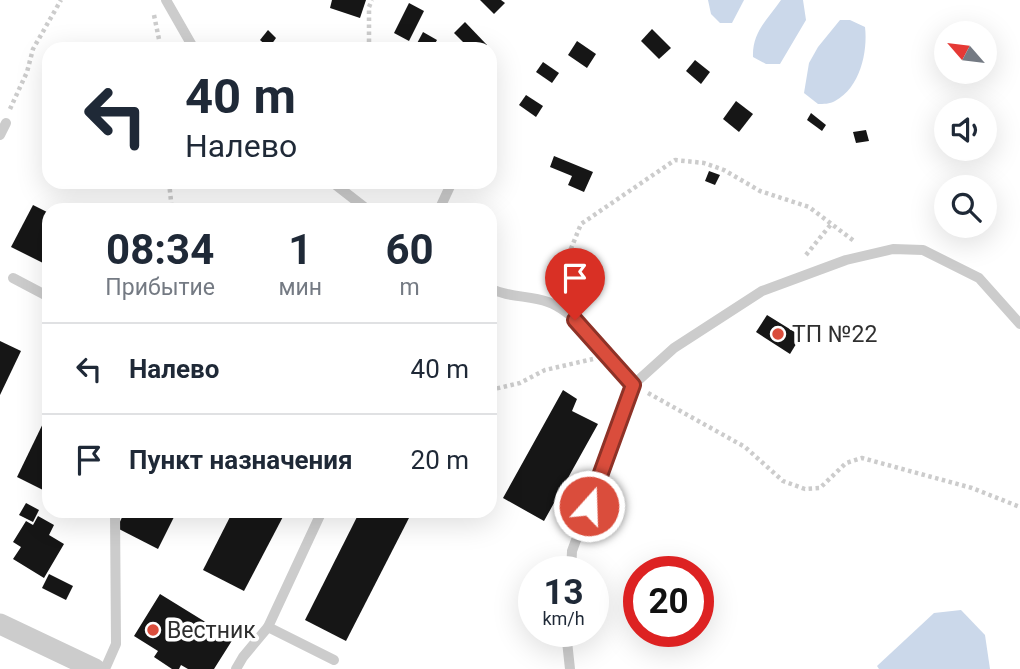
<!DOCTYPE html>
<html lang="ru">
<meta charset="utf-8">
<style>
:root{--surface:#fff;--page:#f6f6f7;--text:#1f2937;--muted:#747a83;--line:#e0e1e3}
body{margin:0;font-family:Roboto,sans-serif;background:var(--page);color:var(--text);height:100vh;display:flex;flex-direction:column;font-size:26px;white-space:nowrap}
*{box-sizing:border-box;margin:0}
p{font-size:23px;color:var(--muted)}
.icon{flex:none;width:38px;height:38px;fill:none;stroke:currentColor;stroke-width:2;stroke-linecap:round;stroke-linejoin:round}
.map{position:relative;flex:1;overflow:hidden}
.drawer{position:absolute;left:42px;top:203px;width:455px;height:315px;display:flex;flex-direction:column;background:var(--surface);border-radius:21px;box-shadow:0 7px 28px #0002}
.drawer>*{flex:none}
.hud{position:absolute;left:42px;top:42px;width:455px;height:147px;border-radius:21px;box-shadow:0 7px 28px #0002;background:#fff;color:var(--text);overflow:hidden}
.needle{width:46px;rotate:298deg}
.buttons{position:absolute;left:934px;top:21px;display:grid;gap:14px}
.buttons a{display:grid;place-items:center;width:63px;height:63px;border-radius:50%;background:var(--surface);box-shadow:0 7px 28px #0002;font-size:35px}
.speed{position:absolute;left:518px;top:556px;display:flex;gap:14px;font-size:35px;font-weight:700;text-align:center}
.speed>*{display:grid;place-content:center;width:91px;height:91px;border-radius:50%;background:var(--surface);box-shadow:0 7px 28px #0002;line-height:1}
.speed small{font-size:18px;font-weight:400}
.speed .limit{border:10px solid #d22;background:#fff;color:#111}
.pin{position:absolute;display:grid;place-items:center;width:60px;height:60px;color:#fff;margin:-72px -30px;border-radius:50% 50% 50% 0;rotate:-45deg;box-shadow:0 0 7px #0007}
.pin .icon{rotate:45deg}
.me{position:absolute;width:77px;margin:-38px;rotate:20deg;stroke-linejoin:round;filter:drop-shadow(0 0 5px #0008)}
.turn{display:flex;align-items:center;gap:24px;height:147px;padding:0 28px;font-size:32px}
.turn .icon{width:91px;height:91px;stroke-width:2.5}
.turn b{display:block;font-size:49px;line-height:60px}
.eta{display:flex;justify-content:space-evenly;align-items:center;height:119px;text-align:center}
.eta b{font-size:42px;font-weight:700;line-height:49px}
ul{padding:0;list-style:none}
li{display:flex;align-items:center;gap:21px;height:91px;padding:0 28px;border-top:2px solid var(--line)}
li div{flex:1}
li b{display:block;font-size:26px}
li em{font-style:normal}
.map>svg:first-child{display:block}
.water{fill:#cbd8ea}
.building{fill:#161616}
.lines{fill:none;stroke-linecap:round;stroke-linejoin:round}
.path{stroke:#ccc;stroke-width:4.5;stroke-dasharray:3.5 3.5;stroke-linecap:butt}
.lane{stroke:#ccc;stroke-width:10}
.street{stroke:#ccc;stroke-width:21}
.route-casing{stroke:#8e3227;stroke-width:18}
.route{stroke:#da4d3c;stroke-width:12}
.poi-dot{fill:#da4d3c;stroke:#fff;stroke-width:2.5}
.labels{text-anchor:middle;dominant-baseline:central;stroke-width:7;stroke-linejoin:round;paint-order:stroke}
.poi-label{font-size:23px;fill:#2f2f2f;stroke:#fff;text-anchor:start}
</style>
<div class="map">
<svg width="1020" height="669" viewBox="0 0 1020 669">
<rect width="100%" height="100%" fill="#fff"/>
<g class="water">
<path d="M708,0h36l-12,23h-12l-9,-9z"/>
<path d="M781,0h22l3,20 -26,44h-14l-13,-7c-1,-25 15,-38 28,-57z"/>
<path d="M840,20h10l15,7c3,25 -5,61 -30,74 -5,3 -12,3 -17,3l-14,-11 5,-30 9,-16z"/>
<path d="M961,610l24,25 5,34h-111l-2,-3 57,-53z"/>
</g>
<g class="building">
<path d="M332,0h34l-6,18 -30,-10z"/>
<path d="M480,0h21l4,3 -11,11z"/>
<path d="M409,3l15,8 -15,30 -15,-8z"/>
<path d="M465,22l22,23 -4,4h-13l-16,-16z"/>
<path d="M652,29l19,19 -12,11 -18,-18z"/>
<path d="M268,30l8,8 -7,10 -9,-8z"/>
<path d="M423,32l14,8 -5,9h-18z"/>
<path d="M577,41l19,13 -9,14 -19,-13z"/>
<path d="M695,60l15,12 -9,12 -15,-13z"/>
<path d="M543,62l16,11 -7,10 -16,-11z"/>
<path d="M526,95l17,11 -7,11 -17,-12z"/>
<path d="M736,101l17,13 -14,18 -16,-13z"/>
<path d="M811,113l15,12 -4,6 -15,-11z"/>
<path d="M866,130l3,11 -13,2 -3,-11z"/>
<path d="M554,156l39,16 -9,20 -16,-7 4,-9 -22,-9z"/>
<path d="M709,171l11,4 -5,10 -10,-4z"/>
<path d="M33,205l16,8v53l-38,-19z"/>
<path d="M767,315l34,21 -11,18 -34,-22z"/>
<path d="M0,341l21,10 -21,44z"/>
<path d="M563,390l14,9 -5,12 26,13 -54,97 -41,-23z"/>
<path d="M49,411v82l-32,-16z"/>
<path d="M26,503l13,7 -6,12 -14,-7z"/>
<path d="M125,511h52l-19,38 -41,-21z"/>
<path d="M233,511h53l-42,80 -41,-21z"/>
<path d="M360,511h41l9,5 -64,125 -41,-21z"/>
<path d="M38,516l16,9 -5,10 15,9 -20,34 -31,-19 8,-12 -8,-5 13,-21 7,4z"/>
<path d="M49,574l24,12 -7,14 -24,-12z"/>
<path d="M160,594l73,45 -19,30h-26l-7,-4 -2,4h-7l-18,-12 4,-6 -24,-15z"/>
</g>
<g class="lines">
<g class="path">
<path d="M154,15l7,34"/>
<path d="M369,49v-42l3,-7"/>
<path d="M10,109l17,-37 6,-23 28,-49"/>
<path d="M169,182l3,28"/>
<path d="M806,255l26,-32"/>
<path d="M555,288l26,-64 94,-64 29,3 20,7 36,21 49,16 45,34"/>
<path d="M490,390l30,-7 25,-13 48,-11"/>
<path d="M648,393l97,54 38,34 22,8 15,-1 26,-25 16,-5 110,30 48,19"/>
</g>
<g class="lane">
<path d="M166,0l28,49"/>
<path d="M0,135l6,-12"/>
<path d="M332,182l36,28"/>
<path d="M439,210l13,-28"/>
<path d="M13,278l36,19"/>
<path d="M490,288c18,10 39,7 58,14 31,11 63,58 85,83l-61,166 -1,21"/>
<path d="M633,385l41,-37 88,-57 84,-31 47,-11 30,1 56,28 41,46"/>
<path d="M268,627l66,33"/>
<path d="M566,632l4,37"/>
<path d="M105,669l11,-25 -1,-133"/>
<path d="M236,669l7,-12 25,-30 54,-116"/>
</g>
<path class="street" d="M0,624l95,45"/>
</g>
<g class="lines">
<defs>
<path id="route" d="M575,320l58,65 -44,121"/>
</defs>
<use href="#route" class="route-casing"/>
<use href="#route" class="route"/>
</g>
<g class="poi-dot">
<circle cx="778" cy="334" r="7"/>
<circle cx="153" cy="630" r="7"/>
</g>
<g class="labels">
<g class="poi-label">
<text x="792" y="334">ТП №22</text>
<text x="167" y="630">Вестник</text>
</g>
</g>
</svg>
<div class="buttons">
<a><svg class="needle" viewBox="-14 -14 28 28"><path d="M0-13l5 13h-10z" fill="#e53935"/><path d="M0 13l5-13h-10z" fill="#747a83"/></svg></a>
<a><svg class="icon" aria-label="sound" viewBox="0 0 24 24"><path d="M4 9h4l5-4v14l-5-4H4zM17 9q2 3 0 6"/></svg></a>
<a><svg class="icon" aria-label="search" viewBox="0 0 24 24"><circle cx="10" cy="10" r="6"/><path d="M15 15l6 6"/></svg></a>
</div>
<div class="speed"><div>13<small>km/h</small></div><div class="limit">20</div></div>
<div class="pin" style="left:575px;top:320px;background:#d93025"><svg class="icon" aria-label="arrive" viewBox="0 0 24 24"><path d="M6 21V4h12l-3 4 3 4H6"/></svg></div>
<svg class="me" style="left:589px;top:506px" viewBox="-20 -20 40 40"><circle r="17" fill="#da4d3c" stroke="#fff" stroke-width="3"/><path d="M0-11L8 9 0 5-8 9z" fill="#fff"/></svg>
<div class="hud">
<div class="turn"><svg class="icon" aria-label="left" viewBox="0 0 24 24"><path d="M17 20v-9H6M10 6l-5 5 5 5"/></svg><div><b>40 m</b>Налево</div></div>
</div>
<section class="drawer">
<div class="eta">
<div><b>08:34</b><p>Прибытие</p></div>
<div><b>1</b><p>мин</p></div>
<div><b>60</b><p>m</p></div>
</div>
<ul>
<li><svg class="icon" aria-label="left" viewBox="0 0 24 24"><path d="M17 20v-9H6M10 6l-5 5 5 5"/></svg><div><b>Налево</b></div><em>40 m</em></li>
<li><svg class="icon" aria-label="arrive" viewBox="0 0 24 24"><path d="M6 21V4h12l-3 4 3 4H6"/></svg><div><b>Пункт назначения</b></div><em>20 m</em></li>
</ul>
</section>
</div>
